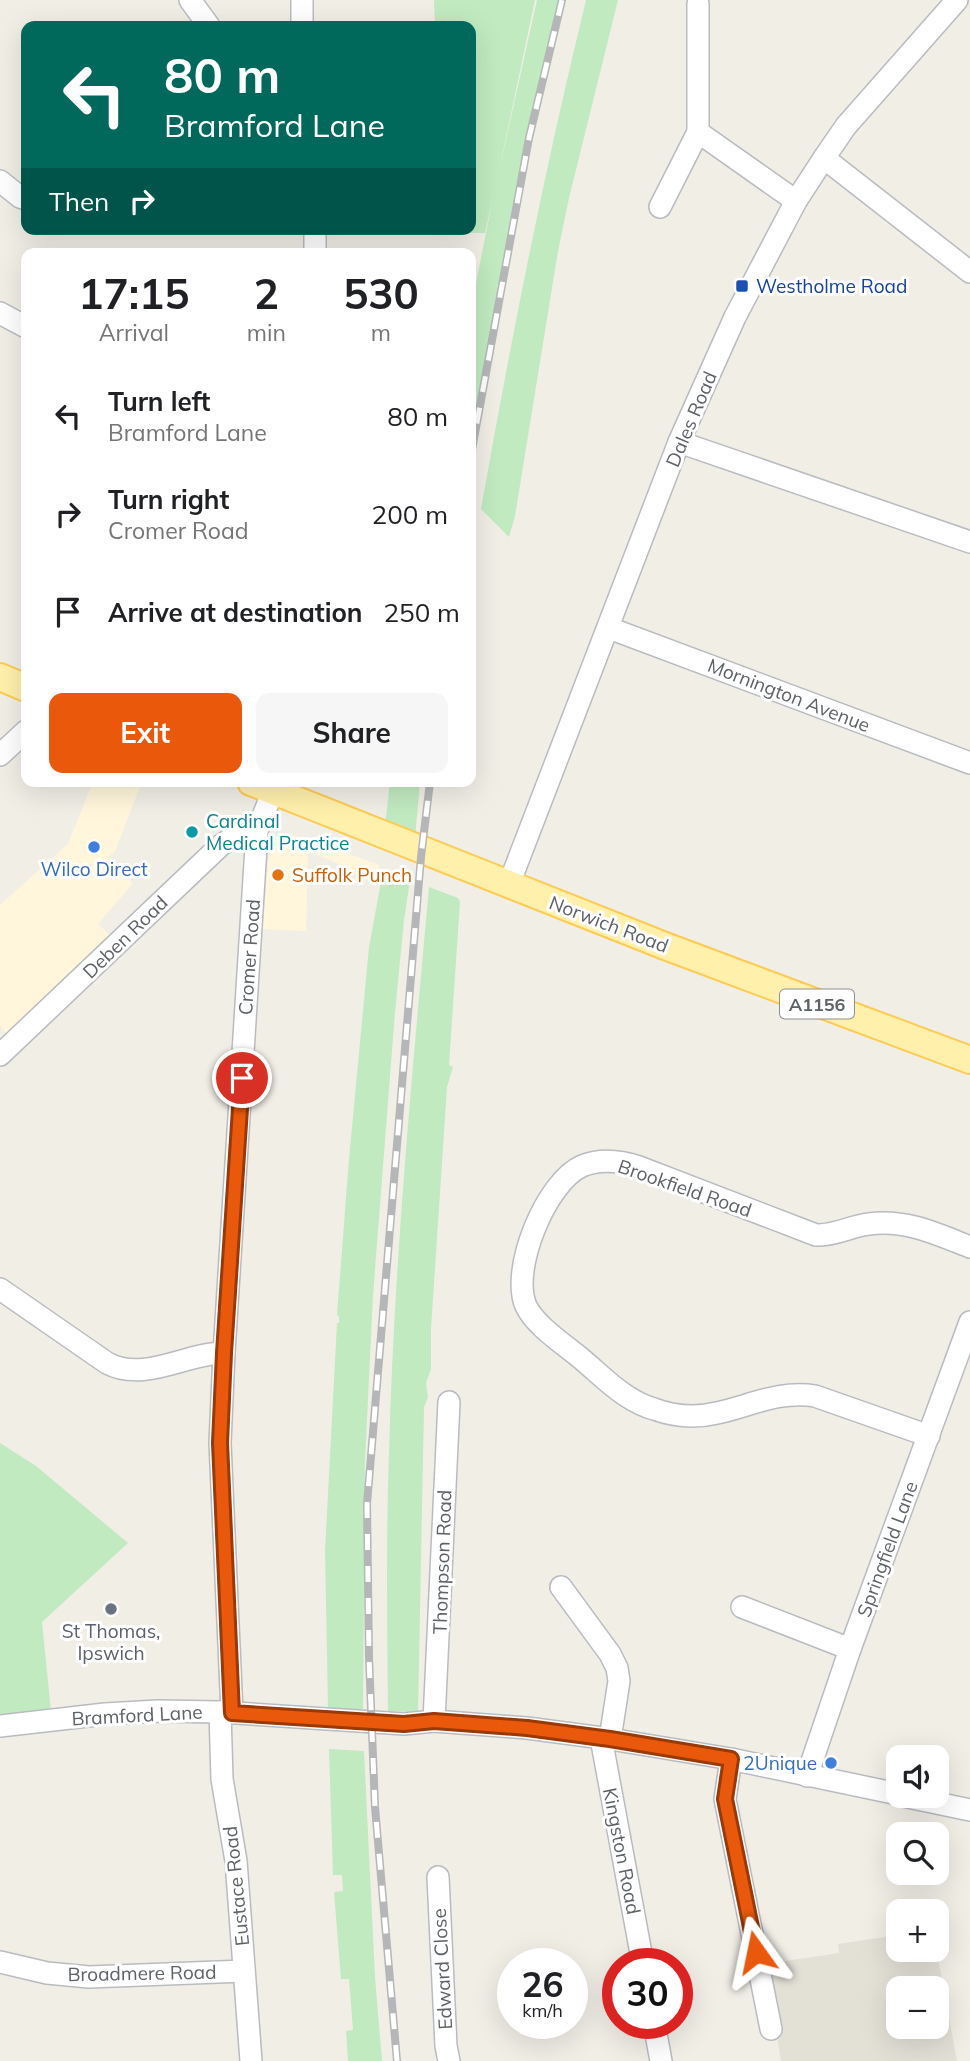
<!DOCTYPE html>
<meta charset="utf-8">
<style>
:root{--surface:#fff;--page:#f6f6f6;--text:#202124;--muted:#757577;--accent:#ea580c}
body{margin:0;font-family:Mulish,sans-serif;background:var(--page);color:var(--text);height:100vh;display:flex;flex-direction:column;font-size:26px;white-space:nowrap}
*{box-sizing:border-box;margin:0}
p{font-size:23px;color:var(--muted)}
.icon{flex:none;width:38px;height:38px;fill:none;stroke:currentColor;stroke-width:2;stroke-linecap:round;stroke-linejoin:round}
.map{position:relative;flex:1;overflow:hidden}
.drawer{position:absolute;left:21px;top:248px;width:455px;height:539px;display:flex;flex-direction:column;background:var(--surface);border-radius:14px;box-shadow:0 7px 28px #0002}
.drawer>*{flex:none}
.guide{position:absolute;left:21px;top:21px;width:455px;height:214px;border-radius:14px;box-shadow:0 7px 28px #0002;background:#00695c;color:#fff;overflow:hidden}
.buttons{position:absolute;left:886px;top:1745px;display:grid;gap:14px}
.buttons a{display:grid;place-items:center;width:63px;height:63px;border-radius:14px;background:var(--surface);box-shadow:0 7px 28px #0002;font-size:35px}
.speed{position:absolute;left:497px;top:1948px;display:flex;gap:14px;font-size:35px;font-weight:700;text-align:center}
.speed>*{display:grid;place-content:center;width:91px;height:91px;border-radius:50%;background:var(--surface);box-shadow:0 7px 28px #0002;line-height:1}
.speed small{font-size:18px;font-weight:400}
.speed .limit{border:10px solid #d22;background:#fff;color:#111}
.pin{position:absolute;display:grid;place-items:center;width:60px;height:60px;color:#fff;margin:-30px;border:4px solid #fff;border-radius:50%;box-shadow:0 2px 7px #0007}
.me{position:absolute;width:77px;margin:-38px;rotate:348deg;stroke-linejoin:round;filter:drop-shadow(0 0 5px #0008)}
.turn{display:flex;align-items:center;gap:24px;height:147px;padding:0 28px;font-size:32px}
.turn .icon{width:91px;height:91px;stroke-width:2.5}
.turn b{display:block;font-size:49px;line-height:60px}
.then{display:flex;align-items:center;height:66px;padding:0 28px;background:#0003;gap:14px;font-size:26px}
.eta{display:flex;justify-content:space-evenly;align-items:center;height:119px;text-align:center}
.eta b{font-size:42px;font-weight:700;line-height:49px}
.primary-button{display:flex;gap:14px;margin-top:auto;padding:14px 28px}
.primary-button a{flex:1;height:80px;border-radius:14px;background:var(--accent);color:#fff;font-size:28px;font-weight:700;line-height:80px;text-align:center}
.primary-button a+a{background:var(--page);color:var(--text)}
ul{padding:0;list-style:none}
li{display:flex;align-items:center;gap:21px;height:98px;padding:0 28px}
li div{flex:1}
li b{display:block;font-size:26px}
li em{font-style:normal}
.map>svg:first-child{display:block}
.commercial{fill:#fff6dc}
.education{fill:#e3e0d6;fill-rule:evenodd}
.green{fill:#c1eac0}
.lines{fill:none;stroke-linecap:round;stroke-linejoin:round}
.minor-casing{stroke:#b8bcc0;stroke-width:24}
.major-casing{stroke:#fecb52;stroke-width:30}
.minor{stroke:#fff;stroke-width:21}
.major{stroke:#fff0ac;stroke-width:26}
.rail-casing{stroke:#b5b6b7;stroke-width:8}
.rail{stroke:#fff;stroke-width:5;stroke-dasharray:16;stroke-linecap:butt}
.route-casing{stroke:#983908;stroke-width:18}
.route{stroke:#ea580c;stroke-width:12}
.transit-dot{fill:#1a4fb4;stroke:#fff;stroke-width:2.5}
.culture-dot{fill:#0f9aa8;stroke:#fff;stroke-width:2.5}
.shop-dot{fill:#3f7fe0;stroke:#fff;stroke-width:2.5}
.food-dot{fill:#e8710a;stroke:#fff;stroke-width:2.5}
.worship-dot{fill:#6b7280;stroke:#fff;stroke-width:2.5}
.labels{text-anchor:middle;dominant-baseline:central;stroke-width:6;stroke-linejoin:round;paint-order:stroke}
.shield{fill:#fff;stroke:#8e9195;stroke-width:2}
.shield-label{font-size:18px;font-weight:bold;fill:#5d6267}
.transit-label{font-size:19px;fill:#164399;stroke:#fff;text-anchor:start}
.street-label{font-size:19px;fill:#5d6267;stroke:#fff}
.culture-label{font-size:19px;fill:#0d838f;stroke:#fff;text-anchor:start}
.shop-label{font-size:19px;fill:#366cbe;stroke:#fff}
.food-label{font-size:19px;fill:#c56008;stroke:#fff;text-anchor:start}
.worship-label{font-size:19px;fill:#5b616d;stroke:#fff}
</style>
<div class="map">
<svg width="970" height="2061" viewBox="0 0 970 2061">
<rect width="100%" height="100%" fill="#f1eee6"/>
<g class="commercial">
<path d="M93,782h49l-27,69 -8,8 26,24 -35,41 13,12 -105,97 -6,-7v-121l68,-61z"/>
<path d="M284,833l27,7 68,25 -4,14 -67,-28 -2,80 -43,-2 6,-79 6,-13z"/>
</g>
<path class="education" d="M898,1935v15h38v-3l21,114h-176l-15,-97 73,-11 -1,-9zM898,1988h38v38h-38z"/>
<g class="green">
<path d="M434,0h101l-38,180 40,-180h27l-48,214 -45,228v-134l22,-110 -8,35h-44v-4h30v-203h-36z"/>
<path d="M586,0h32l-49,198 -11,53 -43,265 -6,21 -28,-28c30,-170 64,-341 105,-509z"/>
<path d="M390,782h30l-5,56 -30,-12z"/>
<path d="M383,871l27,9 -6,40 -9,92 -22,283 -8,167 -2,248 -35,-2 -3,-157 12,-228h2v-7l-2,-1 12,-156 20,-212z"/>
<path d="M429,887l29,11 2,4 -11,163 4,2 -6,20 -16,242v40l-5,14 2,14 -4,10 -6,305 -30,-1c-1,-86 -2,-173 1,-259 5,-189 23,-377 40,-565z"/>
<path d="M0,1443l36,23 92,77 -86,79 9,89 -51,6z"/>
<path d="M329,1749l35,2 11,226 7,84h-34l-2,-30 7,-1 -4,-51h-8l-7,-87 9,-1 -1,-16h-9z"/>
</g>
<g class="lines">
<defs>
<g id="minor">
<path d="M190,0l19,26"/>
<path d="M302,0v26"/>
<path d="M698,4v128l98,69"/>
<path d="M824,158l146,114"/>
<path d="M0,181l20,16 6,2"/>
<path d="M660,207l38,-75"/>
<path d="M315,229v25"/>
<path d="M0,313l26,14"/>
<path d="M679,442l291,100"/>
<path d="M609,628l361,135"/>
<path d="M0,755l26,-24"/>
<path d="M509,884l170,-442 56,-125 61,-116 28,-43 22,-32 111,-126"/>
<path d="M0,1055l220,-209c12,-9 22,-15 37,-15"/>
<path d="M0,1289l107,74c37,20 79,-10 117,-10"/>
<path d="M929,1436l-114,-40c-36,-6 -65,10 -98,17 -21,5 -44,3 -63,-4 -11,-3 -20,-8 -29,-14 -15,-10 -28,-23 -41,-34 -16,-14 -49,-35 -58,-55 -16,-36 20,-124 56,-140 19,-8 39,-5 57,1l177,68c18,1 35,-9 53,-11 37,-5 68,10 101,23"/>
<path d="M561,1587l49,67 7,14 2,13 -9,58"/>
<path d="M742,1607l108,42"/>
<path d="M220,1712l2,67 14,82 15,200"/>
<path d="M232,1713l-12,-270 4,-90 33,-522 16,-40"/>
<path d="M434,1721l15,-319"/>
<path d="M0,1726l105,-12 53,-3 62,1 184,12 30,-3 93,7 83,11 121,20 167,35"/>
<path d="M601,1738l42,226"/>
<path d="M731,1759l-6,40 46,230"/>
<path d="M807,1776l43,-127 120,-327"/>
<path d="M903,1796l67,14"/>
<path d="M438,1877l8,169 3,15"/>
<path d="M0,1962l47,11 42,4 155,-6"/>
<path d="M654,2023l7,38"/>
</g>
<g id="major">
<path d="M0,677l26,11"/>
<path d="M251,782l414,164 305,114"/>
</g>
</defs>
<use href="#minor" class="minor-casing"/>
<use href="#major" class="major-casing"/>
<use href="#minor" class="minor"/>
<use href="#major" class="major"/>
<defs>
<g id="rail">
<path d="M471,455l58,-317 33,-138"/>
<path d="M397,2061l-22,-254 -6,-150 -2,-153 54,-647 9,-75"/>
</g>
</defs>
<use href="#rail" class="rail-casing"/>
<use href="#rail" class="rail"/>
</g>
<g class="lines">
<defs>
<path id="route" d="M242,1078l-18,275 -4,90 12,270 172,11 30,-3 93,7 83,11 121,20 -6,40 31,153"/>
</defs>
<use href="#route" class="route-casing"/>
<use href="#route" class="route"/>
</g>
<rect class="transit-dot" x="735" y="279" width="14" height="14" rx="3.5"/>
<circle class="culture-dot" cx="192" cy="832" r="7"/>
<g class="shop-dot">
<circle cx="94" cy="847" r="7"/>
<circle cx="831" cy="1763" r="7"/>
</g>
<circle class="food-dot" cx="278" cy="875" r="7"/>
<circle class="worship-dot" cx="111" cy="1609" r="7"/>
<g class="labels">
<rect class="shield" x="780" y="989.5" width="74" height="29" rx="5"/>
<g class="shield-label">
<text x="817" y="1004">A1156</text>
</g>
<g class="transit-label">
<text x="756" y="286">Westholme Road</text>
</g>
<g class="street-label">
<text transform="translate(691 419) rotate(-67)">Dales Road</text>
<text transform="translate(789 695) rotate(21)">Mornington Avenue</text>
<text transform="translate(609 924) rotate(21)">Norwich Road</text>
<text transform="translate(125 937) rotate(-44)">Deben Road</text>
<text transform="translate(249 957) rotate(-86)">Cromer Road</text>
<text transform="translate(685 1188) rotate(19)">Brookfield Road</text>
<text transform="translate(887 1549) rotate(-70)">Springfield Lane</text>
<text transform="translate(442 1562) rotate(-88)">Thompson Road</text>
<text transform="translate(137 1715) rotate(-3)">Bramford Lane</text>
<text transform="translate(622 1851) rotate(79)">Kingston Road</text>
<text transform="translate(236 1886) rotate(-96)">Eustace Road</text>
<text transform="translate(442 1969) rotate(-93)">Edward Close</text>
<text transform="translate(142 1973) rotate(-1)">Broadmere Road</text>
</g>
<g class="culture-label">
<text x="206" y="821">Cardinal<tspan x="206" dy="22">Medical Practice</tspan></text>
</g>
<g class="shop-label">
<text x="94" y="869">Wilco Direct</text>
<text x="817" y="1763" text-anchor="end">2Unique</text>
</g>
<g class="food-label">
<text x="292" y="875">Suffolk Punch</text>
</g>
<g class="worship-label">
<text x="111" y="1631">St Thomas,<tspan x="111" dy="22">Ipswich</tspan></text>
</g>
</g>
</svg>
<div class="buttons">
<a><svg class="icon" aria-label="sound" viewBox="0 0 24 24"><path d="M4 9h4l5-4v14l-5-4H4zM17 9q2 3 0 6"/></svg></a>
<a><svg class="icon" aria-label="search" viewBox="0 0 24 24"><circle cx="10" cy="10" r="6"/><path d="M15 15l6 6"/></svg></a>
<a>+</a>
<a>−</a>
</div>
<div class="speed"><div>26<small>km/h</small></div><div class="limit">30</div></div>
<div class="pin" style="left:242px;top:1078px;background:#d93025"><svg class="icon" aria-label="arrive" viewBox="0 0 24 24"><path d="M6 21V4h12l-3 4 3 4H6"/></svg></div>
<svg class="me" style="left:756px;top:1952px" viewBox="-20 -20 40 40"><path d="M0-17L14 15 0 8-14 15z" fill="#ea580c" stroke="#fff" stroke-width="4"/></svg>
<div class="guide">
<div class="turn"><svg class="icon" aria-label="left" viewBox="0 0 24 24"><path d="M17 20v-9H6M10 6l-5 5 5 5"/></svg><div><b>80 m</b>Bramford Lane</div></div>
<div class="then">Then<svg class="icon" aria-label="right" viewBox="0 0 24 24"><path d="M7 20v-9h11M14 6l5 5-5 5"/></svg></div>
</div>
<section class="drawer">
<div class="eta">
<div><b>17:15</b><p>Arrival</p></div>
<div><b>2</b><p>min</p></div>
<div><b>530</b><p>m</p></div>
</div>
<ul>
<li><svg class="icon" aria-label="left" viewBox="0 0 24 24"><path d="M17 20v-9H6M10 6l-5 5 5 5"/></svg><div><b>Turn left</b><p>Bramford Lane</p></div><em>80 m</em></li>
<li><svg class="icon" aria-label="right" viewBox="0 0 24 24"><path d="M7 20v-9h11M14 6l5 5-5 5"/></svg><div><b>Turn right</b><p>Cromer Road</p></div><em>200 m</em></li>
<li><svg class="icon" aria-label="arrive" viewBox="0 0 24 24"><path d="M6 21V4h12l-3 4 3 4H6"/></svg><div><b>Arrive at destination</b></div><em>250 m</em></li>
</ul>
<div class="primary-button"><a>Exit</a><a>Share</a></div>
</section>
</div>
